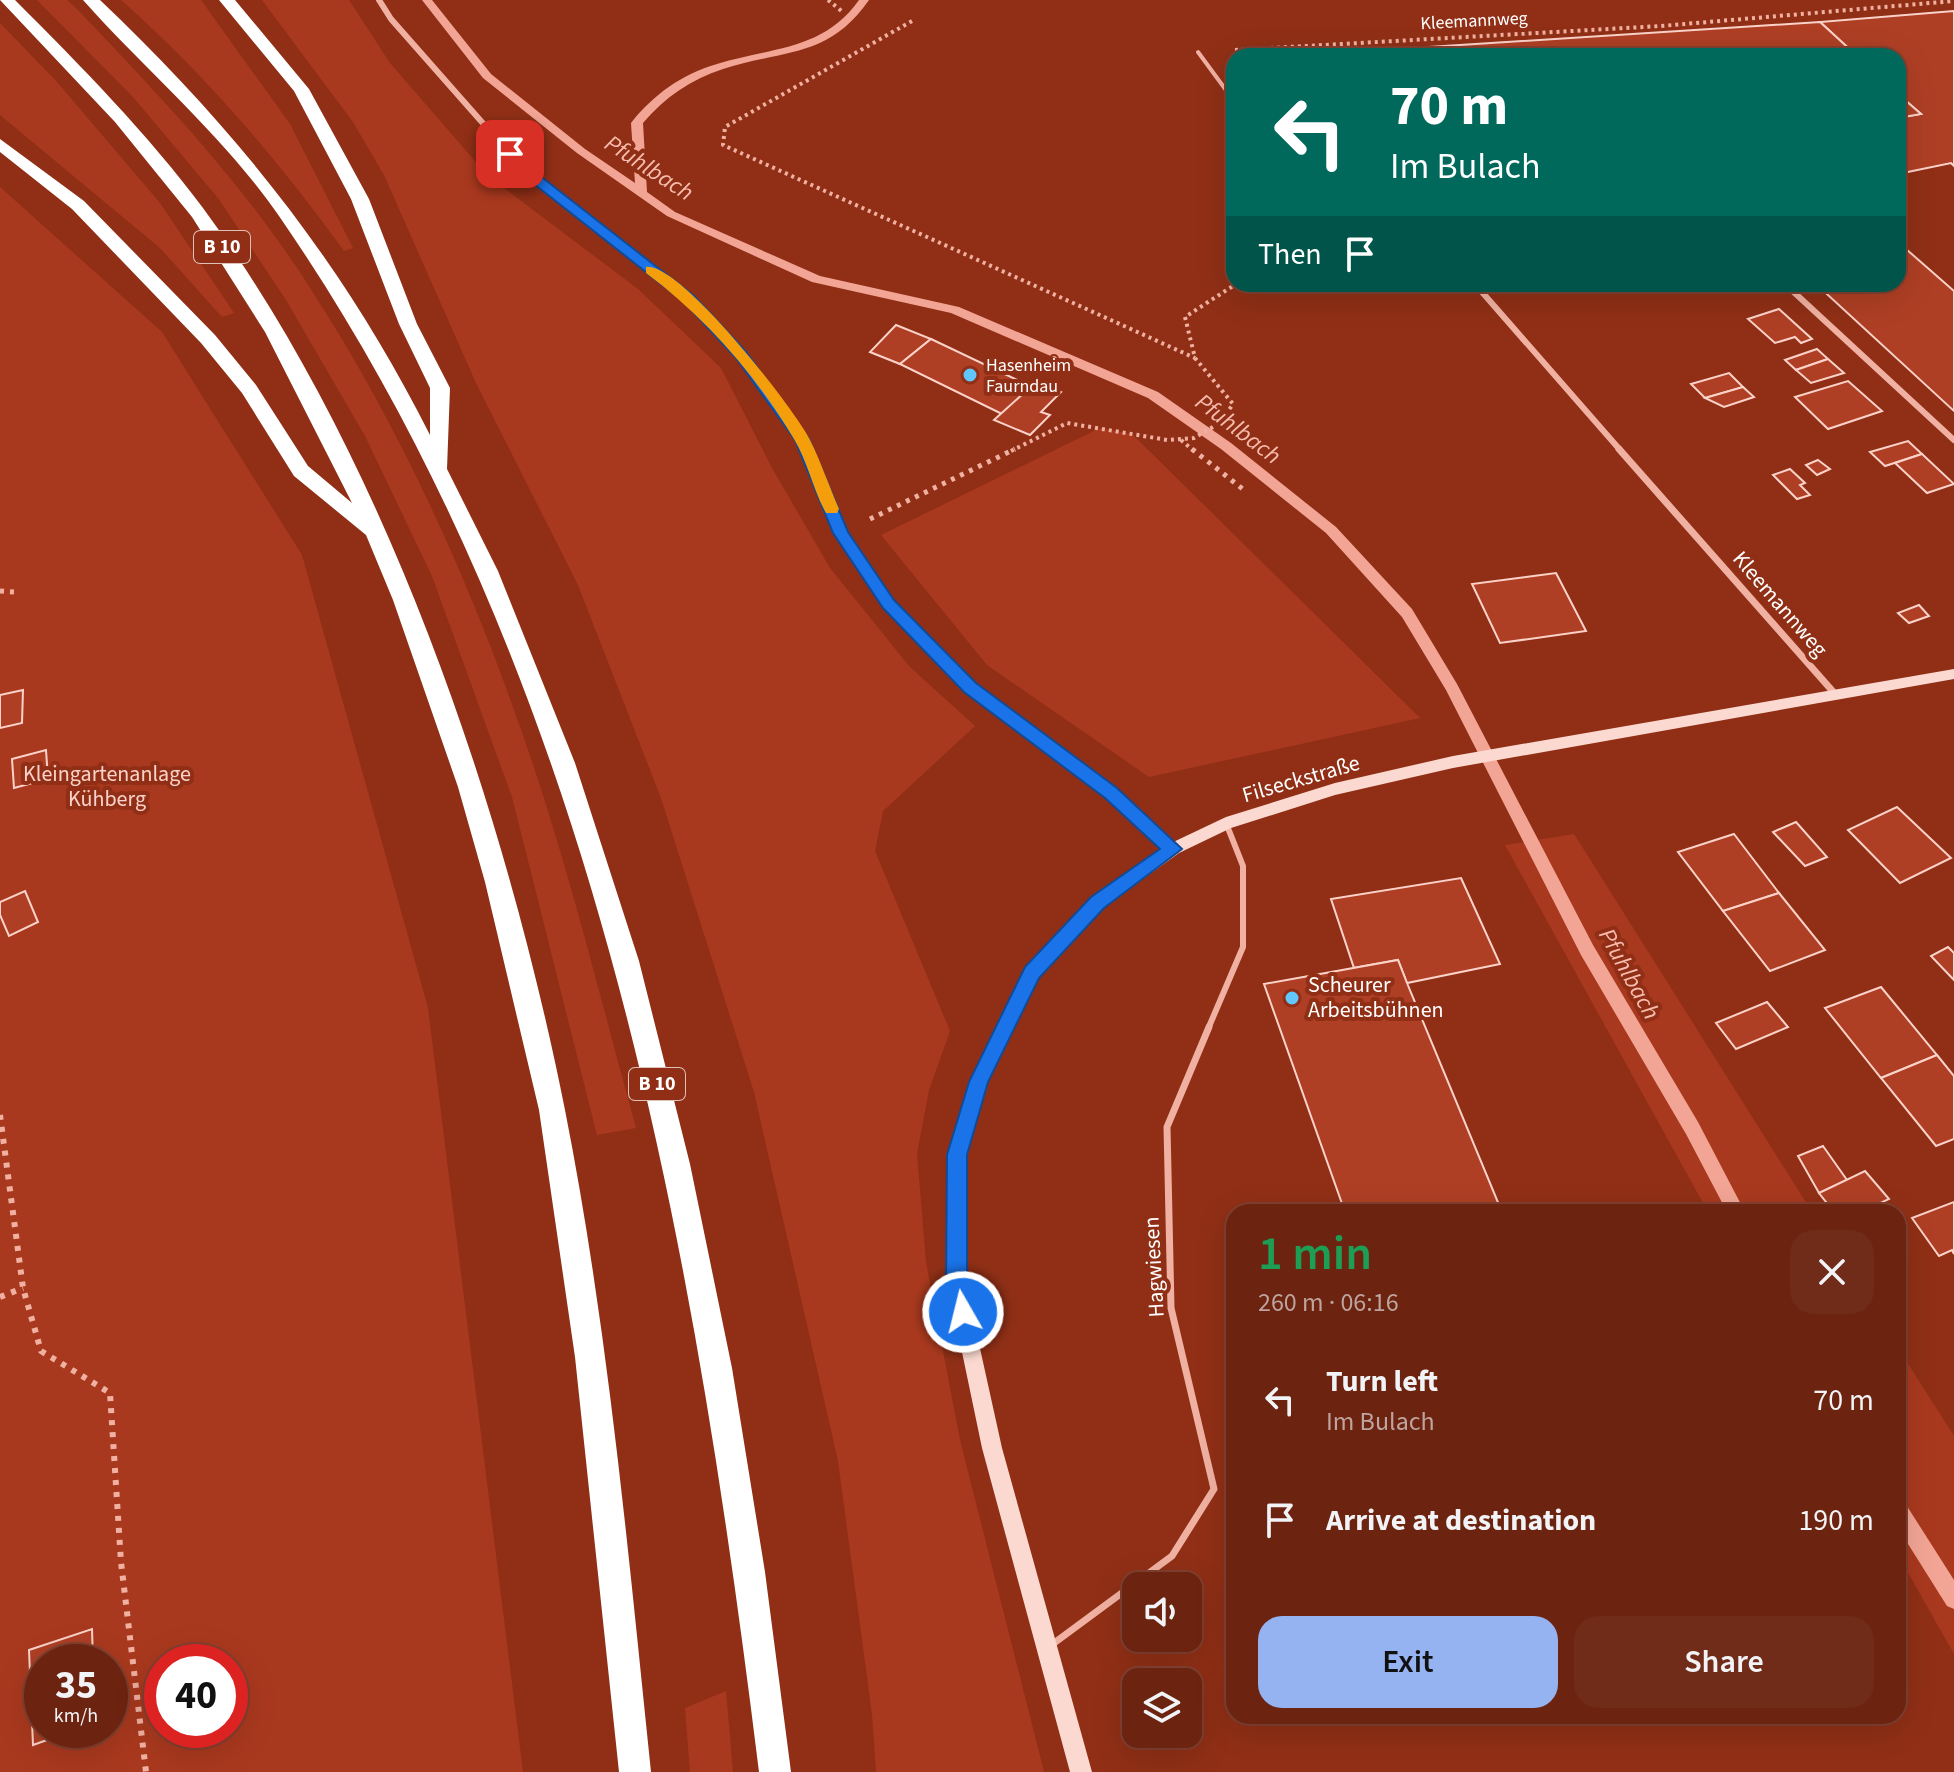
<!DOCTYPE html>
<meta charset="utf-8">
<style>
:root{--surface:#6c2310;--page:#712b19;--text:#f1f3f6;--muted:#bea49f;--line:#7f4030;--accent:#95b2f1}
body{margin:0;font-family:"Source Sans 3",sans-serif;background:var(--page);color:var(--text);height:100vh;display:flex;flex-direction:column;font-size:30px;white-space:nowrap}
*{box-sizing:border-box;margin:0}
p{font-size:26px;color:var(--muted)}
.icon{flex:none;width:44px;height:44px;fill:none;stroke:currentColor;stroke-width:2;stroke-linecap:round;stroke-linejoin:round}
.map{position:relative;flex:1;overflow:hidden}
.drawer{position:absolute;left:1226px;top:1204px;width:680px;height:520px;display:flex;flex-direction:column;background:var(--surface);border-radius:24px;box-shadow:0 8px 32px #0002,0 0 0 2px var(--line)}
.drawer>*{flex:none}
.top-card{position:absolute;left:1226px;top:48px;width:680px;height:244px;border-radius:24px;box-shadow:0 8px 32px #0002,0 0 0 2px var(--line);background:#00695c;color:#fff;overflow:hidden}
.tools{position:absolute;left:1122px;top:1572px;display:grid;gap:16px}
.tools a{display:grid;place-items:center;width:80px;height:80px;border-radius:16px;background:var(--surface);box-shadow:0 8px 32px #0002,0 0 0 2px var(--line);font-size:40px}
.speed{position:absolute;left:24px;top:1644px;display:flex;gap:16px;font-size:40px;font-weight:700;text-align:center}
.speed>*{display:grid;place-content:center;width:104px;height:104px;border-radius:50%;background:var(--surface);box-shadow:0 8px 32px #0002,0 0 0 2px var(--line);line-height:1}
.speed small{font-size:20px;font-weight:400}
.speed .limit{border:12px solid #d22;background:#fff;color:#111}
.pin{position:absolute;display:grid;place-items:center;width:68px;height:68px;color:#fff;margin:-34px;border-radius:16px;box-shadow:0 4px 12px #0006}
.me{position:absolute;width:88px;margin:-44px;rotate:352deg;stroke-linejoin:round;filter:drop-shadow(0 0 6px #0008)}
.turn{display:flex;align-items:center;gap:28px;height:168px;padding:0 32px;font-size:36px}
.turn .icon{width:104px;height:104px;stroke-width:2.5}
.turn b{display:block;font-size:56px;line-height:68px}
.then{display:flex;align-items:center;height:76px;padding:0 32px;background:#0003;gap:16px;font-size:30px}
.round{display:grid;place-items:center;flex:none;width:84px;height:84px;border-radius:24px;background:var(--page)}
.headline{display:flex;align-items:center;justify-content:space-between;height:136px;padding:0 32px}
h1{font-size:48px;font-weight:600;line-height:60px;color:#1e9e55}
.action{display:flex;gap:16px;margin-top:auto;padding:16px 32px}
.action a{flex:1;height:92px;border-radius:24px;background:var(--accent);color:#111;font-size:32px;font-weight:600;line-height:92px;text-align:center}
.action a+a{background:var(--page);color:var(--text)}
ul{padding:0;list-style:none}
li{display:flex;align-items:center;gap:24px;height:120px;padding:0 32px}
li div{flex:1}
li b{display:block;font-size:30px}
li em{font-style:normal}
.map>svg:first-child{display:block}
.green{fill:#a9391e;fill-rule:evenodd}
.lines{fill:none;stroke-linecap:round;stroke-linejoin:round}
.stream{fill:#f3a595;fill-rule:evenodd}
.building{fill:#ae3f24;stroke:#fbd2c9;stroke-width:2}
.path-far2{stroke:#f0b1a2;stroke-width:4;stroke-dasharray:3 4;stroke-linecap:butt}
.path-far1{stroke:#f0b1a2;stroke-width:5;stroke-dasharray:4 6;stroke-linecap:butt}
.path{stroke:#f0b1a2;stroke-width:6;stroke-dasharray:5 7;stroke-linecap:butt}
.lane-far2{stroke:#f0b1a2;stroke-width:4}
.lane-far1{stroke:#f0b1a2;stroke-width:6}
.lane{stroke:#f0b1a2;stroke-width:7}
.street-far1{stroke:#f0b1a2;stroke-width:6}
.street{stroke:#f0b1a2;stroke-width:7}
.secondary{fill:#fbd9d0;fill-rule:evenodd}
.highway{fill:#fff;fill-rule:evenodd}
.route{fill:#1a73e8;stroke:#114b97;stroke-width:2}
.slow{fill:#f59e0b}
.poi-dot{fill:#61c7ff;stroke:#902f16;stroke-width:3}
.labels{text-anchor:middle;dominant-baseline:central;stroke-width:8;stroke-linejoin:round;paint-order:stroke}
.far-street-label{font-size:18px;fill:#fff;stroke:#902f16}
.far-poi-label{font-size:18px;fill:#fff;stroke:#902f16;text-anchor:start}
.shield{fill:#902f16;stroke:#dec1b9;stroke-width:2}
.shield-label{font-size:20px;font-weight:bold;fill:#fff}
.street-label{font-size:22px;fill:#fff;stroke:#902f16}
.park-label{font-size:22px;fill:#fbd2c9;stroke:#902f16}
.poi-label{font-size:22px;fill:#fff;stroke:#902f16;text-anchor:start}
.water-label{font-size:24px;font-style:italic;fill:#f7bcae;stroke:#902f16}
</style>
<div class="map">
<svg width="1954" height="1772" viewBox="0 0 1954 1772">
<rect width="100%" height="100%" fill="#902f16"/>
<g class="green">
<path d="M37,0h30l8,7c85,89 171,179 237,284 98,152 171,320 227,492 37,113 65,230 97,345l-39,7 -85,-338 -80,-221 -67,-140 -79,-136 -68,-102 -85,-101z"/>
<path d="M121,0h80l89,124 63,124 -9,3c-66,-91 -138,-176 -223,-251z"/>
<path d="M262,0h87l41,63 98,113 150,113 83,79 51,100 58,100 79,98 66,60 -92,85 -8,40 75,180 -21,59 -12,64 9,108 34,178 84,332h-168l-4,-58 -34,-253 -84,-369 -93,-294 -83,-213 -102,-202 -92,-208 -31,-53z"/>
<path d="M0,23l57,59 103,121 74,110 -12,4 -62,-69 -160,-133z"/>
<path d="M0,187l162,145 140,223 126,453 95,764h-523zM42,1662h68v68h-68zM162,1662h68v68h-68z"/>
<path d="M1100,428l32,6 288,284 -271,59 -162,-112 -106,-130z"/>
<path d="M1574,834l238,378h-104l-203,-367z"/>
<path d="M1898,1348l56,88v218l-56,-99z"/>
<path d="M726,1691l7,81h-43l-5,-64z"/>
</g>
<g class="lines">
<g class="stream">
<path d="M422,0h10l59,74 94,75 50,34 -4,-60c22,-28 51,-49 86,-59 54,-17 106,-13 142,-64h10c-41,59 -85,49 -146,69 -32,10 -59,29 -80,54l4,69 28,20 145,64 139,31 199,85 73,51 105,84 76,82 45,75 136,261 105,177 47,90h-18l-41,-78 -105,-179 -135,-265 -44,-73 -76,-84 -105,-84 -73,-51 -197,-85 -139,-31 -145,-66 -90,-63 -94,-75z"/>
<path d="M1898,1500l7,3 49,77v29l-7,-3 -49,-78z"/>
</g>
</g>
<g class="building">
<path d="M1954,11v155l-3,-3 -53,11v-56l23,-4 -23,-20v-38h-41l-37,-34z"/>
<path d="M1820,22l37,34h-519l-2,-3z"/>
<path d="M1898,94l23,20 -23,4z"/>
<path d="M1898,242l56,49v120l-138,-127h82z"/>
<path d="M1779,309l33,30 -11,4 -6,-6 -20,6 -27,-24z"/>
<path d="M896,325l35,14 -31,25 -30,-12z"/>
<path d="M931,339l101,48 -30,27 -102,-50z"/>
<path d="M1817,349l11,10 -32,11 -11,-10z"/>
<path d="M1828,359l16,14 -33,10 -15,-13z"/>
<path d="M1729,373l14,14 -38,11 -14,-14z"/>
<path d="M1037,381l24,11 -20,20 9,3 -20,20 -36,-15z"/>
<path d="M1848,381l34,30 -54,18 -33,-32z"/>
<path d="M1743,387l11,10 -30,10 -19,-9z"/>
<path d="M1908,441l14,13 -37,12 -15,-14z"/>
<path d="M1922,454l32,30 -27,9 -32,-30z"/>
<path d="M1818,460l12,9 -13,6 -11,-10z"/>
<path d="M1790,469l15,14 -5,2 10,10 -13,4 -24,-24z"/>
<path d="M1556,573l30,58 -86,12 -28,-59z"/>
<path d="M1919,605l10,11 -20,7 -11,-10z"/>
<path d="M23,690l-1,33 -22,5v-33z"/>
<path d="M46,750l2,29 -34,9 -2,-29z"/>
<path d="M1897,807l54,51 -51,25 -52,-53z"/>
<path d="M1796,822l31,35 -22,9 -32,-34z"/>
<path d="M1734,834l45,59 -56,18 -45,-59z"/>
<path d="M1461,878l39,86 -93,19 -9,-23 -44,8 -23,-69z"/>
<path d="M25,891l13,31 -29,14 -9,-21v-13z"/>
<path d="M1779,893l46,57 -55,21 -47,-60z"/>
<path d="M1948,947l6,6v27l-23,-24z"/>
<path d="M1398,960l9,23 95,229h-157l-81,-228z"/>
<path d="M1881,987l56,68 -56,23 -56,-70z"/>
<path d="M1767,1002l21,25 -52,22 -20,-26z"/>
<path d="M1937,1055l17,21v63l-18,7 -55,-68z"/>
<path d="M1823,1146l24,34 -28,13 -21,-37z"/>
<path d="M1865,1171l24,28 -27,13h-28l-15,-19z"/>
<path d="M1954,1202v52l-2,-4 -13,6 -27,-38z"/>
<path d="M92,1629l1,33h-51v68h33l-42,15 -4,-95z"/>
</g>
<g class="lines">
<g class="path-far2">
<path d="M828,0l16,13"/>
<path d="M912,21l-187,106 -2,18 472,213"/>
<path d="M1235,50l426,-24 293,-25"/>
<path d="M1181,440l13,11"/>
<path d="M1011,451l56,-28 100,17 27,-2 26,-15 13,-19 -38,-46 -10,-41 51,-33"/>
</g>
<g class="path-far1">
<path d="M1192,449l52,41"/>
<path d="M870,519l145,-70"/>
<path d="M0,591l15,1"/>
</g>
<g class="path">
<path d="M0,1115l23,173 18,63 69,42 11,169 25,210"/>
<path d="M0,1297l23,-9"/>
</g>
<path class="lane-far2" d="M1198,52l36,49"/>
<path class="lane-far1" d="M1208,1029l35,-82v-81l-17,-43"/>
<path class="lane" d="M1050,1646l122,-90 42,-67 -43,-181 -4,-181 42,-100"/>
<g class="street-far1">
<path d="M379,0l12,19 134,152 164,128 52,56 66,96"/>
<path d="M1475,284l146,167"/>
<path d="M1785,284l169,156"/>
</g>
<g class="street">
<path d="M806,449l35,84 47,71 82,84 141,105 62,56"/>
<path d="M1619,449l217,246"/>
</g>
<path class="secondary" d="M1954,669v10l-501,89 -118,27 -104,33 -52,25 -75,54 -66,70 -52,105 -20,73v130l36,163 90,324h-22l-88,-324 -34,-163v-130l21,-73 57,-115 66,-70 75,-52 59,-28 109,-34 118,-27z"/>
<g class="highway">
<path d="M0,0h15c66,66 132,133 188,208 183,248 302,601 362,902 43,218 63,441 86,662h-32l-44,-415 -36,-247 -54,-228 -27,-95 -65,-187 -27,-65 -72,-59 -52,-83 -41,-50 -129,-134 -72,-57v-13l84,62 131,134 41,50 52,81 44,37 -87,-171 -73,-115 -77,-95z"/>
<path d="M83,0h17c137,130 245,266 330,435v-47l-31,-64 -48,-125 -57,-108 -75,-91h16l74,89 60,110 48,125 33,64 -3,81 51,102 77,192 64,198 51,203 42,204 33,204 26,200h-32c-67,-541 -164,-1098 -480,-1556 -56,-81 -131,-143 -196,-216z"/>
</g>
</g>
<path class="route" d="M505,151h9l16,17 164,128 52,56 63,87 39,93 46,68 82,83 141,105 65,61 -78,59 -65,70 -51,104 -21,73v130l6,27 -3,8 -7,3 -8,-3 -9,-35 1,-130 22,-73 56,-115 66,-70 69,-48 -55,-51 -141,-106 -81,-84 -50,-75 -38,-93 -59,-82 -52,-56 -164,-129 -17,-19z"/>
<path class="slow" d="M646,267c34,-5 148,141 164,173 11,22 19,46 29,69l-2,4h-11c-13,-23 -18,-51 -32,-74 -38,-64 -89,-122 -148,-166z"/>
<g class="poi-dot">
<circle cx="970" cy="375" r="8"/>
<circle cx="1292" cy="998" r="8"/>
</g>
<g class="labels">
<g class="far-street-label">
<text transform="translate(1474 21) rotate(-3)">Kleemannweg</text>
</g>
<g class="far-poi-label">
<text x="986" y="365">Hasenheim<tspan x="986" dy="21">Faurndau</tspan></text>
</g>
<g class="shield">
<rect x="194" y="231" width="56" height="32" rx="6"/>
<rect x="629" y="1068" width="56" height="32" rx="6"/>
</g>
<g class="shield-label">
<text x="222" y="247">B 10</text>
<text x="657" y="1084">B 10</text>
</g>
<g class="street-label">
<text transform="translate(1780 604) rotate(49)">Kleemannweg</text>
<text transform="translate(1301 779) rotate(-16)">Filseckstraße</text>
<text transform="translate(1154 1267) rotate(-93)">Hagwiesen</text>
</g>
<g class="park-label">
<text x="107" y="774">Kleingartenanlage<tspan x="107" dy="25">Kühberg</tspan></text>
</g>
<g class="poi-label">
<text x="1308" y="985">Scheurer<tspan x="1308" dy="25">Arbeitsbühnen</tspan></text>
</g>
<g class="water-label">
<text transform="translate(649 168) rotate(33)">Pfuhlbach</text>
<text transform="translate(1238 429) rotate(37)">Pfuhlbach</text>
<text transform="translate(1629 974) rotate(61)">Pfuhlbach</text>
</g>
</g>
</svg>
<div class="tools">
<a><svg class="icon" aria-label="sound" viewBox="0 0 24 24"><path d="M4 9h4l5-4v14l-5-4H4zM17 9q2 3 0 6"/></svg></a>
<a><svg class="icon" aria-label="layers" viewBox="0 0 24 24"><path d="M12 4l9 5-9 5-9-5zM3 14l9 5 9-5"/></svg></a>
</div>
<div class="speed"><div>35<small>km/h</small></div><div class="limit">40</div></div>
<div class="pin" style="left:510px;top:154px;background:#d93025"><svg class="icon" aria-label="arrive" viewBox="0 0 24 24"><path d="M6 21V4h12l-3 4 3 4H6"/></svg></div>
<svg class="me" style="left:963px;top:1312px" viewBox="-20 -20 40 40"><circle r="17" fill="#1a73e8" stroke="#fff" stroke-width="3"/><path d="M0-11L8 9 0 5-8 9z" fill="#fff"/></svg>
<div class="top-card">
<div class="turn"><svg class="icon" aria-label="left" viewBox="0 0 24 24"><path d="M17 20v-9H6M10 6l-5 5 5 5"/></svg><div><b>70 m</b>Im Bulach</div></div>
<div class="then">Then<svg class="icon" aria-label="arrive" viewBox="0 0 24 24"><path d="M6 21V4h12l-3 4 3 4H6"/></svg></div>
</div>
<section class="drawer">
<div class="headline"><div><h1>1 min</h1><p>260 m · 06:16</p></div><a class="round"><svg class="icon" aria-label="close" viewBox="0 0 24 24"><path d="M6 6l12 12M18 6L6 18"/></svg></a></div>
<ul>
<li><svg class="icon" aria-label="left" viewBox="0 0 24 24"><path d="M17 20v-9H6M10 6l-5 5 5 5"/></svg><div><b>Turn left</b><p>Im Bulach</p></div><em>70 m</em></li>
<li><svg class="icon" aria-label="arrive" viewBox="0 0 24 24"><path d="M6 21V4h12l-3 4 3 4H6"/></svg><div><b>Arrive at destination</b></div><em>190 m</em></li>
</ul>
<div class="action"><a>Exit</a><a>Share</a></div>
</section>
</div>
